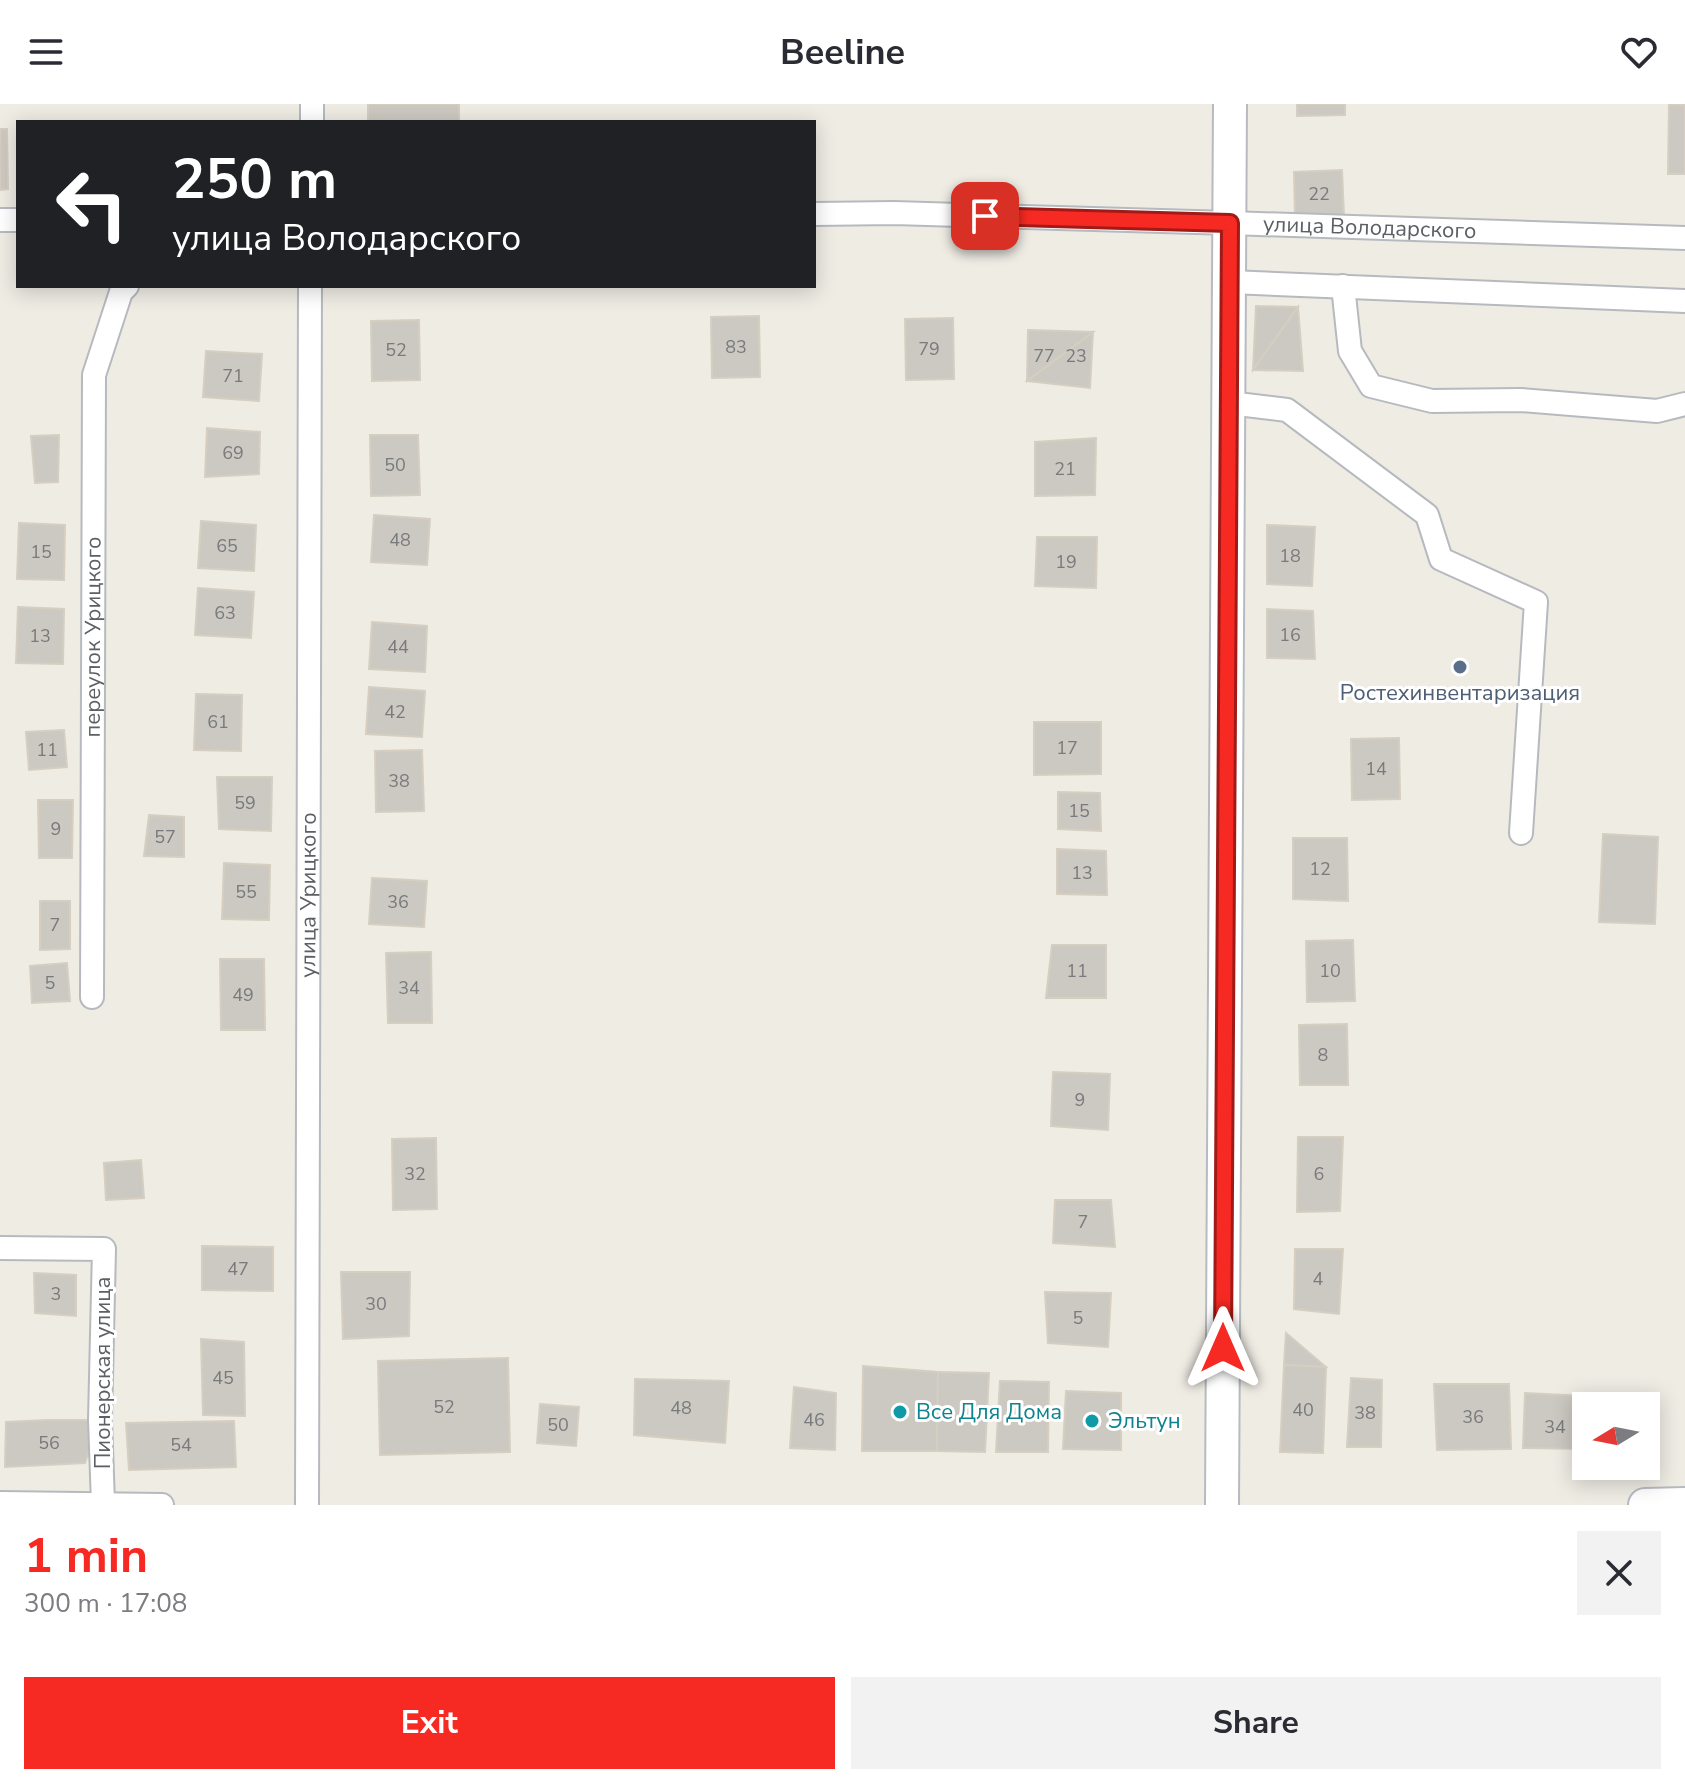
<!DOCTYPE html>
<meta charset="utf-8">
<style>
:root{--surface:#fff;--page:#f2f2f3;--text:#2b2b33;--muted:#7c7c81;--accent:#f62a23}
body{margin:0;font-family:"Nunito Sans",sans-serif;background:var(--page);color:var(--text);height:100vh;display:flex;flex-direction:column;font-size:30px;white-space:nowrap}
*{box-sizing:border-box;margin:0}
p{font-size:26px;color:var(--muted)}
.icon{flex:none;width:44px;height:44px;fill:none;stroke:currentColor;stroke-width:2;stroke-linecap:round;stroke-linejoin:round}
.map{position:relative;height:1401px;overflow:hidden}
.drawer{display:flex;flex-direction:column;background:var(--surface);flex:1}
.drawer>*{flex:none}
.guide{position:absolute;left:16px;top:16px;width:800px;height:168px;border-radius:0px;box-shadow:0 4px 20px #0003;background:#202124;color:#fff;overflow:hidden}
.needle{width:52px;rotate:260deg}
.tools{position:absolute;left:1572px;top:1288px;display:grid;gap:16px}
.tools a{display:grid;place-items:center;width:88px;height:88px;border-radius:0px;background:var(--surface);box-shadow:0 4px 20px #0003;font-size:40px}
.pin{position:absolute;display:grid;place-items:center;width:68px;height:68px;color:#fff;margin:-34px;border-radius:16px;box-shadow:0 4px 12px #0006}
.me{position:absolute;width:88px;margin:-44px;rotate:0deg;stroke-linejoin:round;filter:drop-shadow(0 0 6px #0008)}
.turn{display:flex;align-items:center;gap:28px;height:168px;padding:0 24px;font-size:36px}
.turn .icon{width:104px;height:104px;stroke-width:2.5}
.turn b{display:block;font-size:56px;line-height:68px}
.round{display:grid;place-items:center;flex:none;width:84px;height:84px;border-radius:0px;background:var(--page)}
.overview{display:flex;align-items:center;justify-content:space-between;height:136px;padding:0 24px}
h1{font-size:48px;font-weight:700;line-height:60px;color:var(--accent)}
.cta{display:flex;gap:16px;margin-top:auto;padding:16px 24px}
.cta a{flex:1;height:92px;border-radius:0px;background:var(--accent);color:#fff;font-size:32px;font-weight:700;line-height:92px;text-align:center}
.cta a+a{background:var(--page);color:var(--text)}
header{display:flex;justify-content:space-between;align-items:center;height:104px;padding:0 24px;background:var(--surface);font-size:36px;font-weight:700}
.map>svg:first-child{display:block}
.building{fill:#ccc9c2;stroke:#d5cec1;stroke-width:2}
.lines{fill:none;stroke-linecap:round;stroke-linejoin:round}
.street-casing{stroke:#b6babf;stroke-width:26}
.secondary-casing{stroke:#b7bbc1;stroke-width:36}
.street{stroke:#fff;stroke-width:22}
.secondary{stroke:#fff;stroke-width:32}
.route-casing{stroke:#a01b17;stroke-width:20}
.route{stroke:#f62a23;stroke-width:14}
.service-dot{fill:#5c6f8a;stroke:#fff;stroke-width:3}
.culture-dot{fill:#0f9aa8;stroke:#fff;stroke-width:3}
.labels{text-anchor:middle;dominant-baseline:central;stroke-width:6;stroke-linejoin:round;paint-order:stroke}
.number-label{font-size:18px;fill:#787a7c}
.street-label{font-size:22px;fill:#5c6065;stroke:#fff}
.service-label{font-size:22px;fill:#4e5e75;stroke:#fff}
.culture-label{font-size:22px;fill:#0d838f;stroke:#fff;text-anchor:start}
</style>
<header><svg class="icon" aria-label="menu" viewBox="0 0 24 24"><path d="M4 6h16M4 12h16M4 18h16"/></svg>Beeline<svg class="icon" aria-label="heart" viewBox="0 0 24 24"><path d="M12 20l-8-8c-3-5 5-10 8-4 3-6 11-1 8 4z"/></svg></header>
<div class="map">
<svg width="1685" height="1401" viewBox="0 0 1685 1401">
<rect width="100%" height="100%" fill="#efece4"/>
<g class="building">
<rect x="368" y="0" width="91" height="18"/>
<path d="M1297,0h48v11l-48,1z"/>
<path d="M1669,0l16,1v69h-17z"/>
<path d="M0,25h7l1,60 -8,1z"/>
<path d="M1342,66l2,47 -49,1 -1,-46z"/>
<path d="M1256,202l42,1 -45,63z"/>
<path d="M1298,203l5,64 -50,-1z"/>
<path d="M759,212l1,61 -48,1 -1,-61z"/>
<path d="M953,214l1,61 -48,1 -1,-61z"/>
<path d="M419,216l1,60 -48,1 -1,-60z"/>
<path d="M1028,226l65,2 -66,49z"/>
<path d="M1093,228l-3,56 -63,-7z"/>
<path d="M206,247l56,3 -3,47 -56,-4z"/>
<path d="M207,324l53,4 -1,42 -54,3z"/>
<path d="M59,331l-1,47 -23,1 -4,-47z"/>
<path d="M370,331h48l2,60 -49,1z"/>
<path d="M1096,334l-1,57 -60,1v-54z"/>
<path d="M374,411l56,4 -3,46 -56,-3z"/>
<path d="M201,417l55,4 -2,46 -56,-3z"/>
<path d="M19,419l46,2 -1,55 -47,-1z"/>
<path d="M1267,421l48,2 -3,59 -45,-2z"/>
<path d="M1037,433h60l-1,51 -61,-2z"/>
<path d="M198,484l56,4 -3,46 -56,-3z"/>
<path d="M18,503l46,2 -1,55 -47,-1z"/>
<path d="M1267,505l46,2 2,48 -48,-1z"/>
<path d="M372,518l55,4 -2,46 -56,-3z"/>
<path d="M369,583l56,4 -3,46 -56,-3z"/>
<path d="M196,590l46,1 -1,56 -47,-1z"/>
<path d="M1034,618h67v52l-67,1z"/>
<path d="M64,626l3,37 -38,3 -3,-38z"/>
<path d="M1399,634l1,61 -48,1 -1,-61z"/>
<path d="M422,646l2,61 -48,1 -1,-61z"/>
<path d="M217,673h55l-1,54 -52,-2z"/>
<path d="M1058,688l42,1 1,38 -43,-2z"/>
<path d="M38,696h35l-1,58h-33z"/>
<path d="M149,711l35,2v40l-40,-1z"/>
<path d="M1603,730l55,3 -3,87 -56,-2z"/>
<path d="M1293,734h54l1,63 -55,-2z"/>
<path d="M1057,745l49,2 1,44 -50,-1z"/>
<path d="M224,759l46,2 -1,55 -47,-1z"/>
<path d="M372,774l55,3 -3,46 -55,-3z"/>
<path d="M40,797h30v48l-30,1z"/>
<path d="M1353,836l2,61 -48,1 -1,-61z"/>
<path d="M1052,841h54v53h-60z"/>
<path d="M431,848l1,71h-44l-2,-70z"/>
<path d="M220,855h44l1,71h-44z"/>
<path d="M67,859l3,38 -38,2 -2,-37z"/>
<path d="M1347,920l1,61h-48l-1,-60z"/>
<path d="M1053,968l57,2 -2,56 -57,-4z"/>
<path d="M1298,1033h45l-3,74 -43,1z"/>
<path d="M436,1034l1,71 -44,1 -1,-71z"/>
<path d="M141,1056l3,38 -38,2 -2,-37z"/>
<path d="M1055,1096h56l4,47 -62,-4z"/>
<path d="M202,1142l71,1v44l-71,-1z"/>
<path d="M1295,1145h48l-4,65 -45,-5z"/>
<path d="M341,1168h69l-1,64 -66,3z"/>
<path d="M34,1169l42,2v41l-41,-3z"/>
<path d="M1045,1188l66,1 -3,54 -60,-4z"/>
<path d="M1286,1229l40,34 -42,-2z"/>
<path d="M201,1235l43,3 1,74 -42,-1z"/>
<path d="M508,1254l2,94 -130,3 -2,-94z"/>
<path d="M1284,1261l42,2 -3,86 -43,-1z"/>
<path d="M863,1262l75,6 -1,79h-75z"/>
<path d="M938,1268l51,1 -4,79 -48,-1z"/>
<path d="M1351,1274l31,2 -1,67h-34z"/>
<path d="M635,1275l94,2 -4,62 -91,-8z"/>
<path d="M1000,1277l49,1 -1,70h-52z"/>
<path d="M1434,1280h75l2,65 -74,1z"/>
<path d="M794,1283l42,6 -1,57 -45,-2z"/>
<path d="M1066,1287l55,2v57l-58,-1z"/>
<path d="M1525,1289l100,5v8h-39v43l-63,-1z"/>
<path d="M540,1300l39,3 -3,39 -39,-3z"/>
<path d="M47,1316h53l-15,43 -80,4 1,-45z"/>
<path d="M234,1317l2,46 -107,3 -3,-47z"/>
</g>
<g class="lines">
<defs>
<g id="street">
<path d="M312,18v-18"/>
<path id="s1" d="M814,110l80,-1 336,10 455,15"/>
<path d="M0,116h18"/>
<path d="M1230,178l455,19"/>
<path d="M1343,182l7,65 21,35 61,15 89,-1 136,11 28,-7"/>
<path d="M1229,299l58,7 140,105 14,44 95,43 -15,231"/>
<path id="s2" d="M92,893l2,-622 27,-83 6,-6"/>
<path d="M0,1144l104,1 -4,171 3,83"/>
<path d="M0,1399l162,2"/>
<path id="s3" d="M307,1401l3,-1219"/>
</g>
<g id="secondary">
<path d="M1222,1401l8,-1401"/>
<path d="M1645,1401l40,-1"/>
</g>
</defs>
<use href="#street" class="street-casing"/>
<use href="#secondary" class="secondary-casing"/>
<use href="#street" class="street"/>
<use href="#secondary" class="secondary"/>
</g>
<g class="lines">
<defs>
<path id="route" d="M985,112l245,7 -7,1125"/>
</defs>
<use href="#route" class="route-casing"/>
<use href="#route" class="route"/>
</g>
<circle class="service-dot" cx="1460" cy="563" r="8"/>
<g class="culture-dot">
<circle cx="900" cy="1308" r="8"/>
<circle cx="1092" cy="1317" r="8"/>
</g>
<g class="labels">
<g class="number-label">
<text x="1319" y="90">22</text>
<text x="736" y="243">83</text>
<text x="929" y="245">79</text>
<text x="396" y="246">52</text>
<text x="1044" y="252">77</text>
<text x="1076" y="252">23</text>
<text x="233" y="272">71</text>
<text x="233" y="349">69</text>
<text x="395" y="361">50</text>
<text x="1065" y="365">21</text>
<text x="400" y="436">48</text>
<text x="227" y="442">65</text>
<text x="41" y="448">15</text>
<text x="1290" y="452">18</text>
<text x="1066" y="458">19</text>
<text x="225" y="509">63</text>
<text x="1290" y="531">16</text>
<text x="40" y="532">13</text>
<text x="398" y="543">44</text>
<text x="395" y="608">42</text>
<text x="218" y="618">61</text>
<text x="1067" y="644">17</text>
<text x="47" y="646">11</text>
<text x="1376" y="665">14</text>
<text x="399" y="677">38</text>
<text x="245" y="699">59</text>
<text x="1079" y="707">15</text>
<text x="56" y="725">9</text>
<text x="165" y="733">57</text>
<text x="1320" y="765">12</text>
<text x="1082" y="769">13</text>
<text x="246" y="788">55</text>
<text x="398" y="798">36</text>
<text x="55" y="821">7</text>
<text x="1077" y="867">11</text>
<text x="1330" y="867">10</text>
<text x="50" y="879">5</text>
<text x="409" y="884">34</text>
<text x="243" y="891">49</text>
<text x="1323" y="951">8</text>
<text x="1080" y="996">9</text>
<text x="415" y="1070">32</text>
<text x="1319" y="1070">6</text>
<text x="1083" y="1118">7</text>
<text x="238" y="1165">47</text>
<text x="1318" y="1175">4</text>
<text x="56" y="1190">3</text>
<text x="376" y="1200">30</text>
<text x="1078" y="1214">5</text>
<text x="223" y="1274">45</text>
<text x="444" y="1303">52</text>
<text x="681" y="1304">48</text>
<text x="1303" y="1306">40</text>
<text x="1365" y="1309">38</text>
<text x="1473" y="1313">36</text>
<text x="814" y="1316">46</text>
<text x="558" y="1321">50</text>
<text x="1555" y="1323">34</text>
<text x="49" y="1339">56</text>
<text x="181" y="1341">54</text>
</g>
<g class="street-label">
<text stroke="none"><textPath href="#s1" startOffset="556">улица Володарского</textPath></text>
<text stroke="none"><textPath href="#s2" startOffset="360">переулок Урицкого</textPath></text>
<text stroke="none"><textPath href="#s3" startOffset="610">улица Урицкого</textPath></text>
<text transform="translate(103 1269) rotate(-90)">Пионерская улица</text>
</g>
<g class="service-label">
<text x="1460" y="589">Ростехинвентаризация</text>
</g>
<g class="culture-label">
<text x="916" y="1308">Все Для Дома</text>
<text x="1108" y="1317">Эльтун</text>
</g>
</g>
</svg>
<div class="tools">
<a><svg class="needle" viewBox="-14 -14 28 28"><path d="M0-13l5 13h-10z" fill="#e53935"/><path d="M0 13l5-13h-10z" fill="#7c7c81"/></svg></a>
</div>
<div class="pin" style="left:985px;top:112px;background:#d93025"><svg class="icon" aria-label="arrive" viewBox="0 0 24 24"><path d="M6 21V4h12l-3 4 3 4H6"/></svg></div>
<svg class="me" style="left:1223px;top:1244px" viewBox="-20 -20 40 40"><path d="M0-17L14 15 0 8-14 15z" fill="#f62a23" stroke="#fff" stroke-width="4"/></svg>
<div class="guide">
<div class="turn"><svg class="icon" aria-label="left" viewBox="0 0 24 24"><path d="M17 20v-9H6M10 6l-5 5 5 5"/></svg><div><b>250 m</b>улица Володарского</div></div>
</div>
</div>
<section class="drawer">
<div class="overview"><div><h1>1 min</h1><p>300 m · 17:08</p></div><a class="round"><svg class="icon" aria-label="close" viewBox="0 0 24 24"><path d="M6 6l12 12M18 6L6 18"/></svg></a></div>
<div class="cta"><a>Exit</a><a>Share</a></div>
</section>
